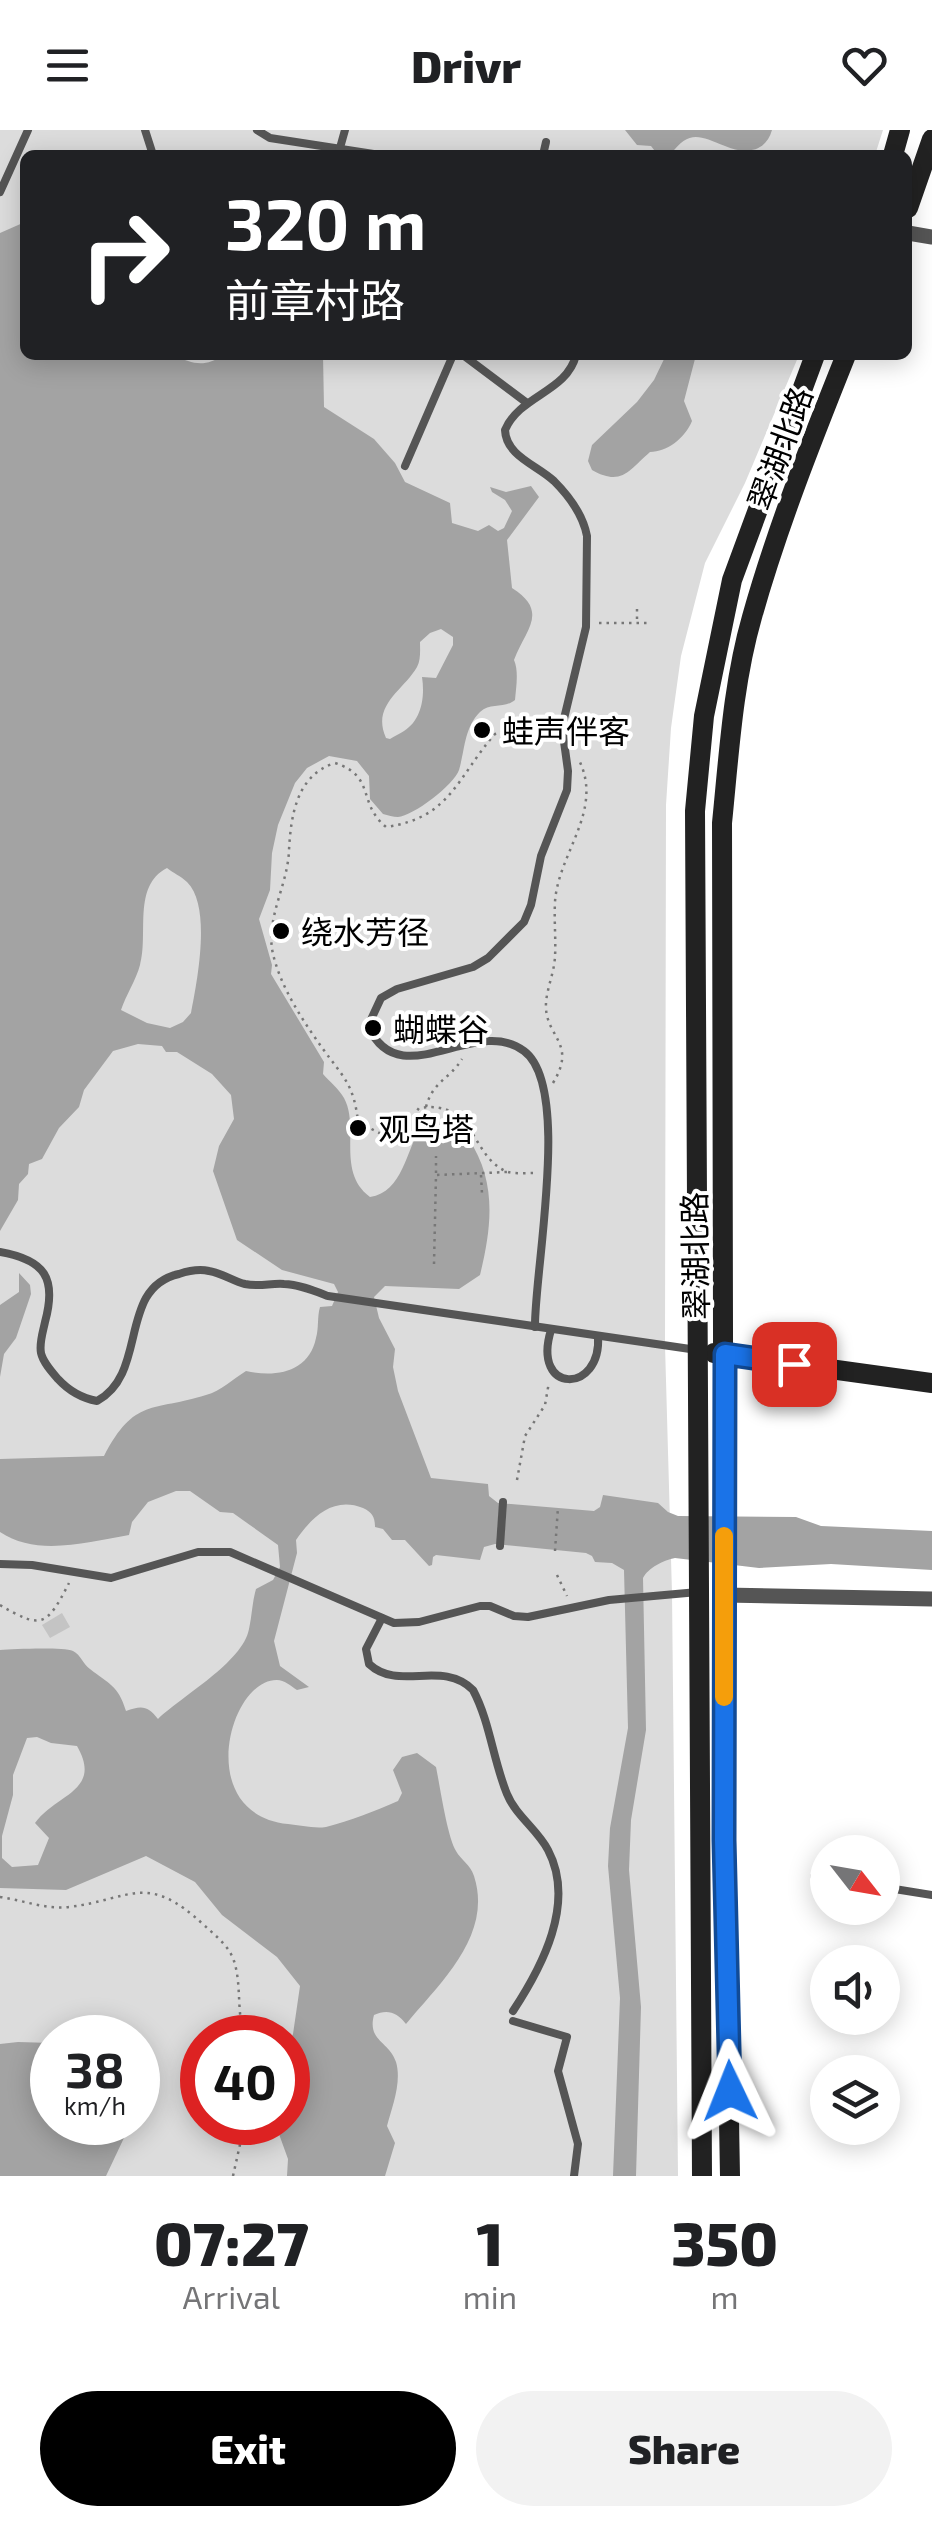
<!DOCTYPE html>
<meta charset="utf-8">
<style>
:root{--surface:#fff;--page:#f2f2f2;--text:#202124;--muted:#757577;--accent:#000}
body{margin:0;font-family:"Exo 2","Noto Sans SC",sans-serif;background:var(--page);color:var(--text);height:100vh;display:flex;flex-direction:column;font-size:38px;white-space:nowrap}
*{box-sizing:border-box;margin:0}
p{font-size:32px;color:var(--muted)}
.icon{flex:none;width:55px;height:55px;fill:none;stroke:currentColor;stroke-width:2;stroke-linecap:round;stroke-linejoin:round}
.map{position:relative;height:2046px;overflow:hidden}
.sheet{display:flex;flex-direction:column;background:var(--surface);flex:1}
.sheet>*{flex:none}
.guide{position:absolute;left:20px;top:20px;width:892px;height:210px;border-radius:15px;box-shadow:0 5px 25px #0003;background:#202124;color:#fff;overflow:hidden}
.needle{width:65px;rotate:121deg}
.buttons{position:absolute;left:810px;top:1705px;display:grid;gap:20px}
.buttons a{display:grid;place-items:center;width:90px;height:90px;border-radius:50%;background:var(--surface);box-shadow:0 5px 25px #0003;font-size:50px}
.speed{position:absolute;left:30px;top:1885px;display:flex;gap:20px;font-size:50px;font-weight:700;text-align:center}
.speed>*{display:grid;place-content:center;width:130px;height:130px;border-radius:50%;background:var(--surface);box-shadow:0 5px 25px #0003;line-height:1}
.speed small{font-size:25px;font-weight:400}
.speed .limit{border:15px solid #d22;background:#fff;color:#111}
.pin{position:absolute;display:grid;place-items:center;width:85px;height:85px;color:#fff;margin:-42px;border-radius:20px;box-shadow:0 5px 15px #0006}
.me{position:absolute;width:110px;margin:-55px;rotate:358deg;stroke-linejoin:round;filter:drop-shadow(0 0 8px #0008)}
.turn{display:flex;align-items:center;gap:35px;height:210px;padding:0 40px;font-size:45px}
.turn .icon{width:130px;height:130px;stroke-width:2.5}
.turn b{display:block;font-size:70px;line-height:85px}
.eta{display:flex;justify-content:space-evenly;align-items:center;height:170px;text-align:center}
.eta b{font-size:60px;font-weight:800;line-height:70px}
.action{display:flex;gap:20px;margin-top:auto;padding:20px 40px}
.action a{flex:1;height:115px;border-radius:60px;background:var(--accent);color:#fff;font-size:40px;font-weight:800;line-height:115px;text-align:center}
.action a+a{background:var(--page);color:var(--text)}
header{display:flex;justify-content:space-between;align-items:center;height:130px;padding:0 40px;background:var(--surface);font-size:45px;font-weight:800}
.map>svg:first-child{display:block}
.green{fill:#dcdcdc;fill-rule:evenodd}
.water{fill:#a3a3a3;fill-rule:evenodd}
.building{fill:#c4c4c4}
.lines{fill:none;stroke-linecap:round;stroke-linejoin:round}
.path{stroke:#777;stroke-width:2.5;stroke-dasharray:2.5 5;stroke-linecap:butt}
.lane{stroke:#555;stroke-width:8}
.street{stroke:#555;stroke-width:15}
.secondary{stroke:#222;stroke-width:20}
.route-casing{stroke:#114b97;stroke-width:25}
.route{stroke:#1a73e8;stroke-width:18}
.slow{stroke:#f59e0b;stroke-width:18}
.poi-dot{fill:#000;stroke:#fff;stroke-width:4}
.labels{text-anchor:middle;dominant-baseline:central;stroke-width:8;stroke-linejoin:round;paint-order:stroke}
.street-label{font-size:32px;fill:#000;stroke:#fff}
.poi-label{font-size:32px;fill:#000;stroke:#fff;text-anchor:start}
</style>
<header><svg class="icon" aria-label="menu" viewBox="0 0 24 24"><path d="M4 6h16M4 12h16M4 18h16"/></svg>Drivr<svg class="icon" aria-label="heart" viewBox="0 0 24 24"><path d="M12 20l-8-8c-3-5 5-10 8-4 3-6 11-1 8 4z"/></svg></header>
<div class="map">
<svg width="932" height="2046" viewBox="0 0 932 2046">
<rect width="100%" height="100%" fill="#fff"/>
<path class="green" d="M0,0h883l-8,25h-850v200h774l-54,128 -40,80 -24,93 -10,72 -5,77 -1,540 7,248 6,583h-678zM52,1908h86v84h-86zM202,1908h86v84h-86z"/>
<g class="water">
<path d="M625,0h147c-6,22 -27,25 -47,16 -27,-11 -36,-16 -55,9h-12l-7,-9 -14,-1z"/>
<path d="M25,92v133h151c15,10 32,12 46,0h101l1,52 50,32 21,24 10,19 45,21 2,20 26,8 11,-6 9,6 6,-3 8,-17 -7,-11 -13,-8 -2,-5 16,5 25,-6 8,11 -32,43 5,48c38,24 13,42 2,72 5,11 2,28 1,40 -11,9 -24,2 -35,12 -16,16 -15,38 -21,58 -5,15 -46,46 -61,47 -5,0 -10,-2 -15,-3l-13,-15 -1,-23 -12,-15 -28,-5 -22,12 -12,15 -17,42 -6,28 -2,37 -11,29 13,46 -1,9 53,88 -1,12c6,7 16,15 21,24 16,29 -8,74 26,99 33,-5 36,-47 51,-70 20,-9 34,-8 47,11 29,43 24,88 12,137l-21,14 -74,-3 -11,11 5,21 16,31 -2,18 5,24 33,87 57,6 1,12 9,7 96,8 6,-4 3,-12 55,8 10,9 10,4 118,1 25,9 111,5v39l-101,-6 -72,4 -84,-10c-11,2 -27,10 -32,20l3,152 -15,90 -2,50 12,137 -5,169h-23l7,-178 -12,-132 2,-38 18,-100 -4,-158 -12,-7 -17,-1 -3,-6 -6,-3 -91,-9 -11,3 -4,13 -44,-5 -3,2 -1,8 -3,1 -24,-26h-13l-9,-11 -8,-2c0,-10 -3,-15 -12,-19 -30,-12 -51,9 -67,32l1,13 -23,88 6,25 29,21 -12,3c-6,-4 -13,-10 -20,-10 -48,-1 -84,134 11,144 12,1 26,5 38,3 24,-6 49,-16 72,-26l4,-8 -9,-23 9,-13 15,-4 19,14c4,19 11,69 20,84 5,9 14,13 18,25 19,59 -33,106 -68,148 -9,-12 -19,-15 -32,-9 -7,26 15,26 22,47 6,20 -4,45 -9,64l8,17 -10,33h-98l1,-17 -13,-36 13,-1v-77l5,-11 7,-48 -23,-29 -55,-42 -27,-33 -49,-26 -80,34 -66,-2v-238c14,-1 63,-3 73,1 8,4 10,13 17,18 19,15 28,16 36,42 16,-6 22,-5 32,8 24,-23 85,-57 91,-90 3,-13 3,-26 7,-40l17,-9 7,-13 -2,-22 -45,-32 -13,-1 -30,-21h-14l-28,11 -16,20 -3,13c-42,7 -92,22 -129,-3v-73l104,-3c31,-59 48,-44 102,-61 15,-4 27,-16 40,-24 30,7 63,1 70,-33 3,-10 1,-21 4,-31l12,-1 6,-14 -4,-8 -52,-14 -45,-30 -24,-69 6,-25 15,-27 -3,-24 -19,-21 -35,-22h-11l-4,-6 -24,-2 -25,7 -29,39 -5,17 -20,21 -17,31 -13,5 -1,10 -9,10 -1,16 -18,31v-998zM441,499l12,8v8l-17,33 -14,-1c3,19 0,43 -18,54 -4,3 -10,5 -14,8l-4,-1c-15,-33 18,-48 31,-71 4,-7 3,-18 3,-25l10,-9zM167,738c6,5 14,8 20,14 25,24 10,100 4,131l-8,9 -13,6 -23,-5 -26,-13c5,-15 15,-30 19,-45 9,-31 -8,-79 27,-97zM37,1607l14,6 26,3c26,45 -21,48 -42,77l14,15 -11,27 -26,2 -10,-9v-22l11,-41v-20l14,-37z"/>
<path d="M666,225h30l-12,46 8,20c-7,17 -25,31 -42,31 -21,18 -28,35 -58,18l-4,-9 4,-16 45,-43 17,-22z"/>
<path d="M19,1143l11,12 1,9 -15,44 -12,16 -4,23v-72l19,-13z"/>
<path d="M18,1912l34,1v79l79,1 -25,53h-106v-132z"/>
</g>
<path class="building" d="M62,1483l8,14 -20,11 -8,-13z"/>
<g class="lines">
<g class="path">
<path d="M637,479v13"/>
<path d="M599,493h48"/>
<path d="M553,953c25,-41 -9,-46 -7,-80 1,-15 8,-30 9,-46 1,-18 -1,-36 0,-55 3,-49 49,-91 24,-142"/>
<path d="M426,977c7,-26 23,-27 36,-48"/>
<path d="M436,1043v-17"/>
<path d="M533,1043c-7,0 -18,1 -25,-1 -38,-14 -31,-73 -89,-64l-18,25 -14,4 -29,-15c-4,-38 -15,-45 -35,-73 -20,-28 -42,-61 -50,-95 -8,-35 15,-69 16,-104 2,-36 8,-75 46,-87 41,13 22,40 51,64 65,-9 71,-50 109,-93 26,-8 32,0 56,-2"/>
<path d="M481,1045l1,19"/>
<path d="M434,1134l2,-89 71,-3"/>
<path d="M517,1350l8,-44 20,-31 4,-23"/>
<path d="M555,1421l3,-44"/>
<path d="M557,1445l10,21"/>
<path d="M0,1475c42,25 47,21 69,-22"/>
<path d="M0,1767c23,3 46,13 69,10 64,-8 77,-36 136,19 11,10 24,20 29,35 8,25 2,51 11,77"/>
<path d="M233,2046l12,-54"/>
</g>
<g class="lane">
<path d="M145,0l8,25"/>
<path d="M257,0l13,8 110,17"/>
<path d="M338,25l7,-25"/>
<path d="M543,25l3,-13"/>
<path d="M0,62l28,-62"/>
<path d="M463,225l64,48"/>
<path d="M405,336l48,-111"/>
<path d="M0,1122c45,8 57,26 45,70 -2,10 -6,21 -4,31 2,9 10,18 17,26 11,12 23,19 39,22 52,-28 20,-113 82,-127 9,-3 21,-5 30,-3 13,2 24,10 36,13 14,3 26,-1 39,0 14,0 31,7 44,12l369,54"/>
<path d="M535,1197c-1,-55 37,-241 -11,-276 -49,-37 -124,46 -156,-25l13,-28 16,-9 76,-22 15,-9 36,-36 7,-17 10,-49 26,-66 1,-19 -6,-44 24,-100 1,-91c-4,-21 -18,-40 -33,-55 -17,-16 -48,-25 -49,-51 15,-35 62,-38 71,-75"/>
<path d="M551,1200c-20,65 51,64 47,6"/>
<path d="M500,1416l3,-44"/>
<path d="M0,1434l32,1 79,13 87,-26h32l164,71 25,-1 61,-16h10l24,10 14,1 81,-17 89,-8"/>
<path d="M382,1488l-16,31 3,15c30,28 73,-5 104,26 17,32 20,70 34,104 9,22 30,35 41,56 28,53 -6,117 -35,161"/>
<path d="M814,1747l14,2"/>
<path d="M882,1757l50,8"/>
<path d="M513,1891l54,16 -9,34 20,73 -4,32"/>
</g>
<g class="street">
<path d="M908,103l24,4"/>
<path d="M724,1465l208,4"/>
</g>
<g class="secondary">
<path d="M893,25l7,-25"/>
<path d="M908,78l24,-69"/>
<path d="M714,1223l218,30"/>
<path d="M702,2046l-7,-1365 9,-95 28,-136 83,-225"/>
<path d="M730,2046l-6,-336 -2,-1017c7,-69 11,-140 30,-206 25,-89 60,-177 94,-262"/>
</g>
</g>
<g class="lines">
<defs>
<path id="route" d="M730,1961l-6,-251 1,-486 69,10"/>
</defs>
<use href="#route" class="route-casing"/>
<use href="#route" class="route"/>
<path class="slow" d="M724,1406v161"/>
</g>
<g class="poi-dot">
<circle cx="482" cy="600" r="10"/>
<circle cx="281" cy="801" r="10"/>
<circle cx="373" cy="898" r="10"/>
<circle cx="358" cy="998" r="10"/>
</g>
<g class="labels">
<g class="street-label">
<text transform="translate(779 318) rotate(-70)">翠湖北路</text>
<text transform="translate(694 1126) rotate(-91)">翠湖北路</text>
</g>
<g class="poi-label">
<text x="502" y="600">蛙声伴客</text>
<text x="301" y="801">绕水芳径</text>
<text x="393" y="898">蝴蝶谷</text>
<text x="378" y="998">观鸟塔</text>
</g>
</g>
</svg>
<div class="buttons">
<a><svg class="needle" viewBox="-14 -14 28 28"><path d="M0-13l5 13h-10z" fill="#e53935"/><path d="M0 13l5-13h-10z" fill="#757577"/></svg></a>
<a><svg class="icon" aria-label="sound" viewBox="0 0 24 24"><path d="M4 9h4l5-4v14l-5-4H4zM17 9q2 3 0 6"/></svg></a>
<a><svg class="icon" aria-label="layers" viewBox="0 0 24 24"><path d="M12 4l9 5-9 5-9-5zM3 14l9 5 9-5"/></svg></a>
</div>
<div class="speed"><div>38<small>km/h</small></div><div class="limit">40</div></div>
<div class="pin" style="left:794px;top:1234px;background:#d93025"><svg class="icon" aria-label="arrive" viewBox="0 0 24 24"><path d="M6 21V4h12l-3 4 3 4H6"/></svg></div>
<svg class="me" style="left:730px;top:1961px" viewBox="-20 -20 40 40"><path d="M0-17L14 15 0 8-14 15z" fill="#1a73e8" stroke="#fff" stroke-width="4"/></svg>
<div class="guide">
<div class="turn"><svg class="icon" aria-label="right" viewBox="0 0 24 24"><path d="M7 20v-9h11M14 6l5 5-5 5"/></svg><div><b>320 m</b>前章村路</div></div>
</div>
</div>
<section class="sheet">
<div class="eta">
<div><b>07:27</b><p>Arrival</p></div>
<div><b>1</b><p>min</p></div>
<div><b>350</b><p>m</p></div>
</div>
<div class="action"><a>Exit</a><a>Share</a></div>
</section>
